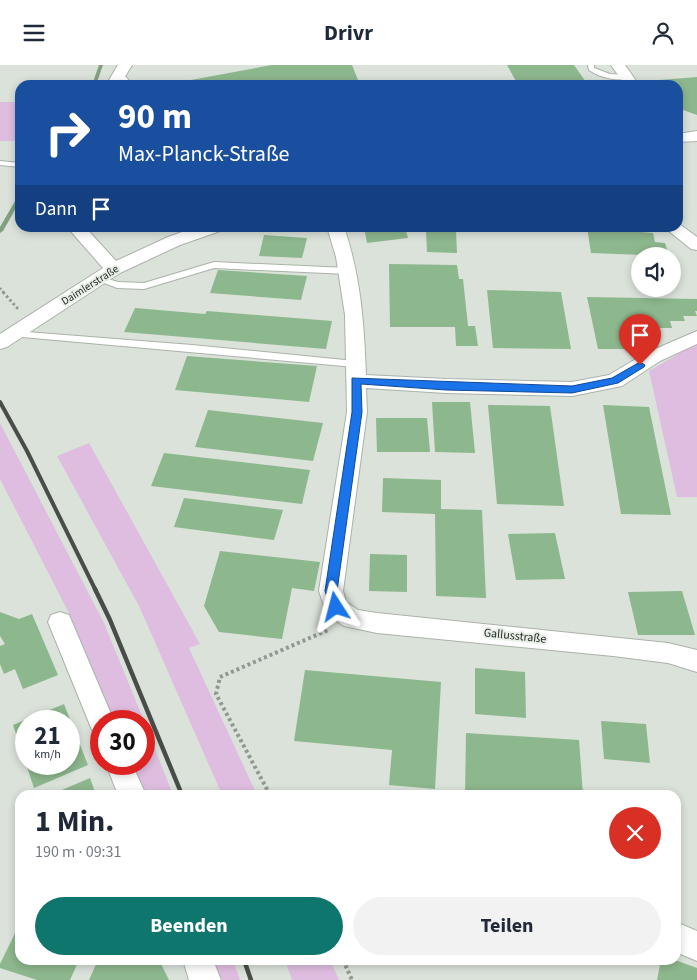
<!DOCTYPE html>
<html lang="de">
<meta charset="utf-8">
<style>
:root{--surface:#fff;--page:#f2f2f3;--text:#1f2937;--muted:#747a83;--accent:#0f766e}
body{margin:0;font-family:"Source Sans 3",sans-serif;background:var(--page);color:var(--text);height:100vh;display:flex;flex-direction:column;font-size:19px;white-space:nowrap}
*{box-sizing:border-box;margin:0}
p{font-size:16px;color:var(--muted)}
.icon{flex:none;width:28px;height:28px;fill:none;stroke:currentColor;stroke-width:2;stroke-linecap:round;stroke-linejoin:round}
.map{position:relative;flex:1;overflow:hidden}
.side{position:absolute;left:15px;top:725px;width:666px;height:175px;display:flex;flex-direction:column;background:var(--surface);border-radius:15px;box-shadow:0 2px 8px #0003}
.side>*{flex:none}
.guide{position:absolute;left:15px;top:15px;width:668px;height:152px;border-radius:15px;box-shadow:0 2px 8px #0003;background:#1a4fa0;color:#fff;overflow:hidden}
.controls{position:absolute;left:631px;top:182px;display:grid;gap:10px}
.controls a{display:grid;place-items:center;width:50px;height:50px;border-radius:50%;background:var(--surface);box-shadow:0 2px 8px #0003;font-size:25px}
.speed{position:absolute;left:15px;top:645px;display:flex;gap:10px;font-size:25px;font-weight:700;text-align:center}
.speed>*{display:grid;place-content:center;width:65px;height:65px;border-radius:50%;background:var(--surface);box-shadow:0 2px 8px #0003;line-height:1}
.speed small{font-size:12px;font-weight:400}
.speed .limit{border:8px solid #d22;background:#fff;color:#111}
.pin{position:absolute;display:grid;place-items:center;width:42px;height:42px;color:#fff;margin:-51px -21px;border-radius:50% 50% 50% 0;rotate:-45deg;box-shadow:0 0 5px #0007}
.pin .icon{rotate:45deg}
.me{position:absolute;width:55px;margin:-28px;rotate:351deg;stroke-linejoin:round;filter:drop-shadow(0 0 4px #0008)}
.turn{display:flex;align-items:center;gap:18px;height:105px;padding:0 20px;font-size:22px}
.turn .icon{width:65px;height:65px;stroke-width:2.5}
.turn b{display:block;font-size:35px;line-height:42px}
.then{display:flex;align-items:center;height:48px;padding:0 20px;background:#0003;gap:10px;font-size:19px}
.round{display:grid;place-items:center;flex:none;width:52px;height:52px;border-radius:26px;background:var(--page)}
.headline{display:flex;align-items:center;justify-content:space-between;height:85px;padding:0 20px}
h1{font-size:30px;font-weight:700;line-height:38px}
.cta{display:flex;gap:10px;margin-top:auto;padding:10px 20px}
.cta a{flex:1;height:58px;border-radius:30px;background:var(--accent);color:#fff;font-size:20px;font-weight:700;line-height:58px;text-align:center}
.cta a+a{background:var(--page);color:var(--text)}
header{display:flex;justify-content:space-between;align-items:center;height:65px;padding:0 20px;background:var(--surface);font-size:22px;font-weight:700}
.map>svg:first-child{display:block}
.green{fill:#dfbde0}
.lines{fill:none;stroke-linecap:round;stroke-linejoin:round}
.stream{fill:#81a080;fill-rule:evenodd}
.building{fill:#8db78d}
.service-casing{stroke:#abb2aa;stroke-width:2}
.minor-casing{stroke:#abb2aa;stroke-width:2}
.path-far2{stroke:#919791;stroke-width:2.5;stroke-dasharray:2 2;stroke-linecap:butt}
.path-far1{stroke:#919791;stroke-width:3;stroke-dasharray:2.5 2.5;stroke-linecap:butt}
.path{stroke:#919791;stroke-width:4;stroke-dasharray:3 3;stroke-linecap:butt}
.service{fill:#fff;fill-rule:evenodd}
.minor{fill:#fff;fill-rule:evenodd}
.rail-far1{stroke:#494d49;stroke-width:4}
.rail{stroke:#494d49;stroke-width:4.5}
.route{fill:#1a73e8;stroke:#114b97}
.labels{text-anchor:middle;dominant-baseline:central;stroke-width:4;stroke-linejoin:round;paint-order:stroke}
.far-street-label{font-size:11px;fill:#1f221f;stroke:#e7efe7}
.street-label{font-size:12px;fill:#1f221f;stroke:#e7efe7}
</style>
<header><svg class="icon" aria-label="menu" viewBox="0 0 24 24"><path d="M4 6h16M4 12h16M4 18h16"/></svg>Drivr<svg class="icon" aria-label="person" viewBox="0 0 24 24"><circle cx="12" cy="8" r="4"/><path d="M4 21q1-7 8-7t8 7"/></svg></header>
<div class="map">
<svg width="697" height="915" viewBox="0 0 697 915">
<rect width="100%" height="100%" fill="#dae2da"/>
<g class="green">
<rect x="0" y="37" width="20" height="39"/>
<path d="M697,278v154h-20l-28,-126z"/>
<path d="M0,358l104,200 40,98h-31l-42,-104 -71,-138z"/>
<path d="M89,378l111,201 -11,4 68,147h-35l-82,-187 -83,-152z"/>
<path d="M144,656l29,74h-31l-12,-31h14z"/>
<path d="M208,895h25l7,20h-24z"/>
<path d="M285,895h45l9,20h-47z"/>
</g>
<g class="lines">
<g class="stream">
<path d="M99,0h4l-7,20h-4z"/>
<path d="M18,131h2v5l-17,30 -3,2v-6z"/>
</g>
</g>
<g class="building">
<path d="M272,0h80l8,20h-196z"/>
<path d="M507,0h67l14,20h-70z"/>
<path d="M697,12v38l-14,-5 -5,-7v-18h-14l-4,-5z"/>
<path d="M364,162h41l3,11 -41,5z"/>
<path d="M587,162h54l1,5 11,1 2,9 10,1 4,13 -78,-3z"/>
<path d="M426,166h30l1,22 -30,-1z"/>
<path d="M264,170l43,3 -5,20 -43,-2z"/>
<path d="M389,199l68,1 2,14h4l5,47h7l3,20h-22l-1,-19h-65z"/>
<path d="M218,205l89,6 -6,24 -91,-7z"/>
<path d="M487,225l74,2 10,57 -78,-1z"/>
<path d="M587,232l110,2v12h-2l2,5h-14l2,5h-15l2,7h-13l2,6h-13l2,6 -12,-1 1,6h-13l1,4h-29z"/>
<path d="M135,243l70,6 2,-3 125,10 -6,28 -202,-17z"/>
<path d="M187,291l130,10 -8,36 -134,-12z"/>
<path d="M432,337h38l5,51 -40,-1z"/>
<path d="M488,340l62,1 14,100 -67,-2z"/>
<path d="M603,340l46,2 22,108 -50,-1z"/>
<path d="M208,345l115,13 -10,38 -118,-14z"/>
<path d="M376,353h51l3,34h-53z"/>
<path d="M164,388l146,17 -8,34 -151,-18z"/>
<path d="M383,413l58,2v29l41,1 4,88 -50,-2 -1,-82 -53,-2z"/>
<path d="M184,433l99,12 -9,30 -100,-13z"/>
<path d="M555,468l10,46 -49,1 -8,-46z"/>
<path d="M220,486l100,11 -6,29 -22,-3 -10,51 -63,-7 -15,-26z"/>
<path d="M370,489l37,1v37l-38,-1z"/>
<path d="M682,526l13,44h-57l-10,-43z"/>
<path d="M0,547l19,7 13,-5 26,61 -35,14 -8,-20 -11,5 -4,-10v-18l5,-2 -5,-8z"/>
<path d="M475,603l50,4 1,46 -51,-4z"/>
<path d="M305,605l136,12 -6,107 -46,-4 3,-35 -98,-9z"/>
<path d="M64,639l24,61 -54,23 -8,-24h43v-43h-43v42l-13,-38z"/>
<path d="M601,656l45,3 4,39 -46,-4z"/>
<path d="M466,668l113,7 4,55h-118z"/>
<path d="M90,713l6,17h-46z"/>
<path d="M20,858v37h59l-9,20h-33l-37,-12v-4z"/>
<path d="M98,895h61l10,20h-80z"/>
<path d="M661,895h14l22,8v12h-40z"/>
</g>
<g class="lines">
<defs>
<g id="service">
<path d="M588,0h6v3l16,6 16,1 4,2c-10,6 -32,0 -41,-7z"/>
<path d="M118,9l8,3 6,8h-8l-3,-6 -7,-3z"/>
<path d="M0,96l20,2v4l-20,-2z"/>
<path d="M214,197l134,6 4,3 -4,3 -134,-6 -70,21 -27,-1 -23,-9 4,-3 20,6 26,1z"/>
<path d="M14,266l178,14 163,16 5,3 -5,3 -344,-31v-4z"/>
</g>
<g id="minor">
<path d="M118,0h14l-12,20h-14z"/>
<path d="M611,0h14l14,20h-14z"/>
<path d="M697,66v10l-19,1v-8z"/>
<path d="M678,158l19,14v13l-6,-1 -27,-22h14z"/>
<path d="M67,162h18l31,34 52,-24 28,-10h26l-2,4 -40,14 -60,28 -113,74 -7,2v-15l103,-66z"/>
<path d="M327,162h17c17,50 20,96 22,148l80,4 126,3 37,-7 37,-22 51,-22v13l-37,17 -38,25 -50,10 -126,-3 -80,-5 1,24 -24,179 3,11 12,8 19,3 291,30 29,7v22l-29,-9 -55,-7 -236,-23 -33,-7 -17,-11 -8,-24 28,-179 -2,-97 -9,-58z"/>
<path d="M60,547l9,3 3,7 42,99h-13v13l-9,-4 -44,-108 3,-7z"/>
<path d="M106,699h26l14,31h-28z"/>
<path d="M676,857l21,9v30l-21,-9z"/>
<path d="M183,895h30l8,20h-32z"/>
</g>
</defs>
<use href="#service" class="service-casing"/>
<use href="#minor" class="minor-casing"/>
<path class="path-far2" d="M0,223l4,5"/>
<path class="path-far1" d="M3,227l15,17"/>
<g class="path">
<path d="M270,730l-54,-101 4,-17 108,-47"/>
<path d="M343,895l9,20"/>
</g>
<use href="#service" class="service"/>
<use href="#minor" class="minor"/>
<path class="rail-far1" d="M0,337l27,49 69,140"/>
<g class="rail">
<path d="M95,524l15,31 72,175"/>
<path d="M244,895l7,20"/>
</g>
</g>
<path class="route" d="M640,297l5,3 -1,2 -26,16 -46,10 -126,-3 -85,-6 1,28 -25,179 5,16 -2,4h-8l-7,-20 27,-179v-34l220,8 40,-8z"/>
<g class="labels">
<g class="far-street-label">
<text transform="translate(90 220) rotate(-32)">Daimlerstraße</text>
</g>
<g class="street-label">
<text transform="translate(515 571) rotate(6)">Gallusstraße</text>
</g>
</g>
</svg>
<div class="controls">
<a><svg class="icon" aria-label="sound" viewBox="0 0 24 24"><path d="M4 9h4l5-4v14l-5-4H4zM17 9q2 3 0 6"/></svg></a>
</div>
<div class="speed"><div>21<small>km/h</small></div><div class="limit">30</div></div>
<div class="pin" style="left:640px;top:300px;background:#d93025"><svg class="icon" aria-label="arrive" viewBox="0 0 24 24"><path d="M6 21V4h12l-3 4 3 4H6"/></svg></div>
<svg class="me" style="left:336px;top:542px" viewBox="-20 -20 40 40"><path d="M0-17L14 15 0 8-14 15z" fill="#1a73e8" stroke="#fff" stroke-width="4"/></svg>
<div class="guide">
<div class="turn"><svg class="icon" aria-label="right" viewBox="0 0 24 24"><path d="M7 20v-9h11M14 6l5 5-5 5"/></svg><div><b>90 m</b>Max-Planck-Straße</div></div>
<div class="then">Dann<svg class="icon" aria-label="arrive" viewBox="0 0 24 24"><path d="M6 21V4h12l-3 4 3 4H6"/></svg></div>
</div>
<section class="side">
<div class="headline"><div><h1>1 Min.</h1><p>190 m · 09:31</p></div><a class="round" style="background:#d93025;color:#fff"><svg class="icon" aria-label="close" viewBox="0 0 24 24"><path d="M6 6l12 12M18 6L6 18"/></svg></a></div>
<div class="cta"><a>Beenden</a><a>Teilen</a></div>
</section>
</div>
